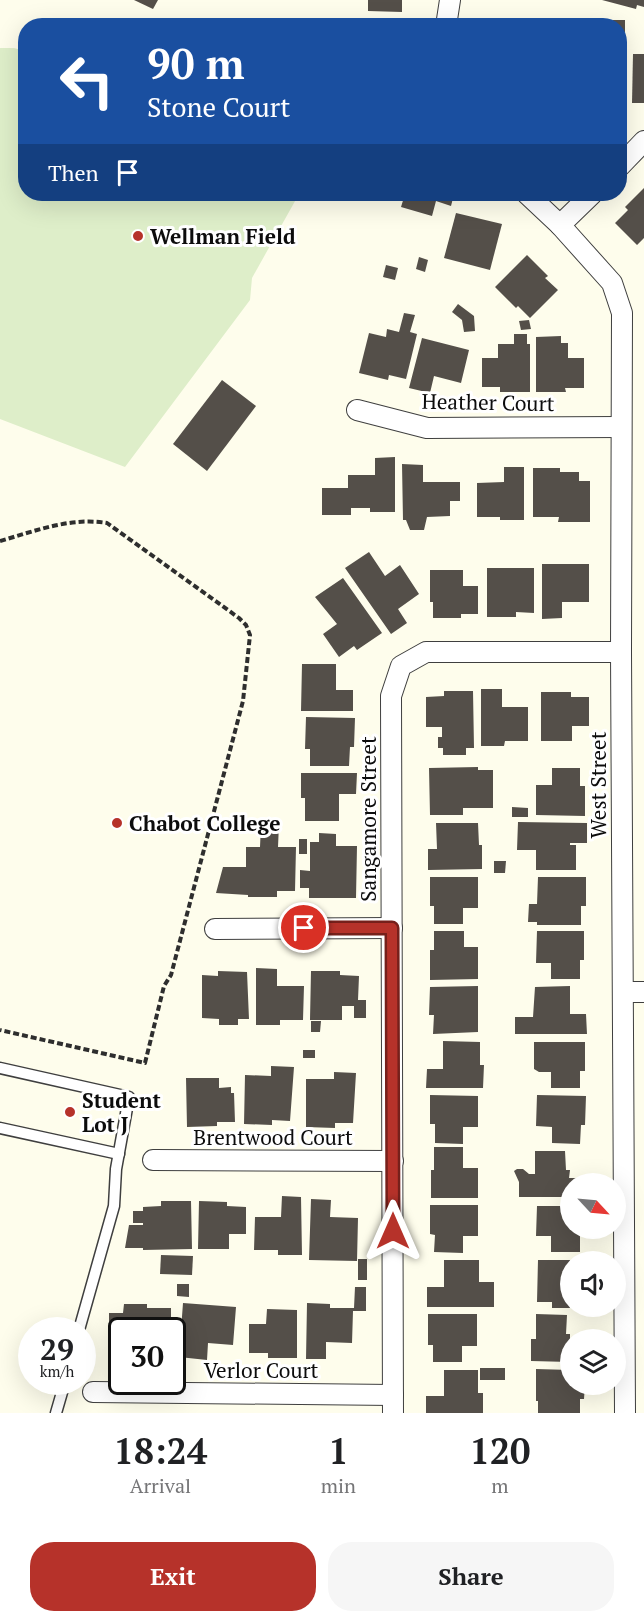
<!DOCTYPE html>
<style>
:root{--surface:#fff;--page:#f6f6f6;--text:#202124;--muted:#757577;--accent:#b6322a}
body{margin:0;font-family:"PT Serif",serif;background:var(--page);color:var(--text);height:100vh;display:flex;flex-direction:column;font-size:22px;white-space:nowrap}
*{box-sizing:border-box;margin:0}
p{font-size:20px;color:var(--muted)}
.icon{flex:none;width:33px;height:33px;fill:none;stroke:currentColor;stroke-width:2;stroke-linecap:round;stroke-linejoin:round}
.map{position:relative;height:1413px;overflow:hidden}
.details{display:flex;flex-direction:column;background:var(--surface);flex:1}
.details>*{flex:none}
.hud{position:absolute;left:18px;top:18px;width:609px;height:183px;border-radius:24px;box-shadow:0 6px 24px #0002;background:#1a4fa0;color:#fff;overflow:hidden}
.needle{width:39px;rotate:116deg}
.fabs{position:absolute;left:560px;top:1173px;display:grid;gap:12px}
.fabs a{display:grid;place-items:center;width:66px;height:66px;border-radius:50%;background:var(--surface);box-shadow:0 6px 24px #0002;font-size:30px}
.speed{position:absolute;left:18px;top:1317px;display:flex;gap:12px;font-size:30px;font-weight:700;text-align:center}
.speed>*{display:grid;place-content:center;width:78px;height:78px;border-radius:50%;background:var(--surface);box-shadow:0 6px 24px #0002;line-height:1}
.speed small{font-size:15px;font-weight:400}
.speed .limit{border:3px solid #111;border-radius:9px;background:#fff;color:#111}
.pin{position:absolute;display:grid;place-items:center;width:51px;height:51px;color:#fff;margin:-26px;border:3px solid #fff;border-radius:50%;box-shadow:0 2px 6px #0007}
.me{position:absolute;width:66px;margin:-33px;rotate:0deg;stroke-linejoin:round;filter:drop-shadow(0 0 4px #0008)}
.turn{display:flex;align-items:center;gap:21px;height:126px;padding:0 30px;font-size:27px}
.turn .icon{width:78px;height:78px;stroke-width:2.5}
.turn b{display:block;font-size:42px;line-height:51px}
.then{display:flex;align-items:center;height:57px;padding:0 30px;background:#0003;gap:12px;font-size:22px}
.eta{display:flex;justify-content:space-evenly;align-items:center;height:102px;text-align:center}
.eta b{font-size:36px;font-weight:800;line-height:42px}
.cta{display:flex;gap:12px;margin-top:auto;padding:12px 30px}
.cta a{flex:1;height:69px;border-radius:24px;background:var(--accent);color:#fff;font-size:24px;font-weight:800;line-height:69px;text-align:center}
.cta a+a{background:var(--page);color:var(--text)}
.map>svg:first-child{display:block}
.pitch{fill:#deeec9}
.building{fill:#544f49}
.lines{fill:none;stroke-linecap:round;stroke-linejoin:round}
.service-casing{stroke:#3f3f3f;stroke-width:13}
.minor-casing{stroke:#3f3f3f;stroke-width:22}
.path{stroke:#2e2e2e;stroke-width:4;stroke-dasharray:6 3;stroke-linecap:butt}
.service{stroke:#fff;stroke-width:10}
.minor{stroke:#fff;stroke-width:20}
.route-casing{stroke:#76201b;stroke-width:15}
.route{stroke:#b6322a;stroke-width:10}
.poi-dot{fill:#b6322a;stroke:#fff;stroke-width:2}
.labels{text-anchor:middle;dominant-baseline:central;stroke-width:6;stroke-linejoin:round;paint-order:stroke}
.poi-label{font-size:21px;font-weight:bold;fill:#0c0c0c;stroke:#fff;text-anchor:start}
.street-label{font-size:21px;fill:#0c0c0c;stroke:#fff}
</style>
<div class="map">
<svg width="644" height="1413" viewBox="0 0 644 1413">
<rect width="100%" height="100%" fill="#fefdec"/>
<path class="pitch" d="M0,48h14l11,3 1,143h273l-47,84 -2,22 -125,167 -125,-48z"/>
<g class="building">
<path d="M134,0h24l-5,9z"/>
<path d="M368,0h34v12l-34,-1z"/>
<path d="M602,0h42v7l-7,-2 -1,4z"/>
<path d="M613,20h12v12h-5v-6h-7z"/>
<path d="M633,54h11v49h-12z"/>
<path d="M627,65v54h-7v-53z"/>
<path d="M644,188v50l-7,7 -22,-22 13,-13 -3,-3z"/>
<path d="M405,194h49l-3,12 -15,-5 -4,15 -31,-9z"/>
<path d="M456,213l46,11 -12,46 -46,-12z"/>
<path d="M527,255l21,21 -3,2 13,12 -28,28 -12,-12 -2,2 -21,-21z"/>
<path d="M419,257l9,3 -3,12 -9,-3z"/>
<path d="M386,265l12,3 -3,12 -12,-3z"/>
<path d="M458,304l16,12 1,15 -11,1 -2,-12 -10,-8z"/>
<path d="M404,313l11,2 -5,17 7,2 -11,45 -17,-4 -1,5 -29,-7 10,-40 17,4 1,-8 12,3z"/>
<path d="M529,320l2,9 -10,1 -2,-9z"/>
<path d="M514,334h13v10h3v48h-30v-5h-18v-29h16v-14h16z"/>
<path d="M561,336v7h7v15h16v30h-19l1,4h-30v-55z"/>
<path d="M422,338l47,12 -8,33 -27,-7 -4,17 -21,-5z"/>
<path d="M222,380l34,26 -49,65 -34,-27z"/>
<path d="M395,457v55h-25v-4h-19v7h-29v-27h26v-13h27v-17z"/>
<path d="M402,464l21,1v17h37v19h-10v15l-23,1 -3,13h-14l-4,-10h-3z"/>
<path d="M504,467h20v53h-24v-3h-23v-34l27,-1z"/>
<path d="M533,468h27v4h19v9h11v41h-32l1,-5h-26z"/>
<path d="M369,552l16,24 15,-11 19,29 -21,15 9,14 -16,11 -46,-66z"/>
<path d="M542,564h47v38h-27v16l-20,1z"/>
<path d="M487,568h47v45l-18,-1v5h-29z"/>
<path d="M430,570h33v16h15v28h-17v4h-28v-16h-3z"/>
<path d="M343,578l39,55 -25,17 -3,-4 -15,11 -16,-23 14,-10 -22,-27z"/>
<path d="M302,664h34v26h17v21h-52z"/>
<path d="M481,689h21v18h26v34h-23l-1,5h-23z"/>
<path d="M444,691h29l1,57h-8v7h-23v-7h-5v-11h4v-10h-16v-30l18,-1z"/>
<path d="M541,692h30v5h18v29h-17v15h-31z"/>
<path d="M306,717l49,1 -1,29h-4l-1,19h-39v-17h-5z"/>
<path d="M478,767v3h15v38h-30v7h-33l-1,-47z"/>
<path d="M552,768h28v18h5v30l-49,-1v-30h16z"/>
<path d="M301,773h56l-1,21h-17v27h-34v-23h-4z"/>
<path d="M512,807l16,1v9h-16z"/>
<path d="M518,822l69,1v20h-17v2h6v25h-40v-20h-19z"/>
<path d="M436,823h42l1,22h3v24l-54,1v-21h9z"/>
<path d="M261,824h18l-1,23h18l-1,44h-18v6h-29v-2l-32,-2 7,-26h23v-20h14z"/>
<path d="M319,833l17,1v12h21l-1,52h-47v-10h-9v-18l10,1v-29h9z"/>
<rect x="299" y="839" width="8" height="15"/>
<path d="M494,861h12l-1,12h-11z"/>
<path d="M430,877h48v31h-15v16h-29v-18h-4z"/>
<path d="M538,877h48v29h-5v19h-44v-3h-9l1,-18h8z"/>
<path d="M434,931h30v16h14v32l-48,1v-30h4z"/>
<path d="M537,931h47v29h-4v19h-29v-16h-15z"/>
<path d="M256,968l21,1v17h27l-1,34h-23v5h-24z"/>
<path d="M218,971l29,1 2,47h-11v6h-19v-6l-17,-1v-43l16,1z"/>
<path d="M311,971h29v4l19,1 -1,24h8v18h-12v-12h-12v14h-32z"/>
<path d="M478,986v46l-45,2 1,-19h-5l1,-28z"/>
<path d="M570,986v28h16l1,20h-72v-17h18l2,-30z"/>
<path d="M311,1021h10l-1,11h-9z"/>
<path d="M443,1041l37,1v23h4l-1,23h-57l1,-19h16z"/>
<path d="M534,1042h51v29h-5v17h-29v-16h-12l-5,-3z"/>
<rect x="303" y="1050" width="12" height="8"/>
<path d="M271,1066l23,1 -4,54 -18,-1v5l-28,-1 1,-49 26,1z"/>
<path d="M334,1072l22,1 -3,50h-18v5l-29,-1v-48h28z"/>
<path d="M186,1078h33v10l12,-1v6h3l1,29h-18v4l-30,1z"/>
<path d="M430,1095l48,1v31h-15v17l-28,-1v-19h-5z"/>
<path d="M537,1095l49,1 -1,29h-4l-1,19 -28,-1v-16l-16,-1z"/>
<path d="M434,1147h29v21h15v30h-47v-28h3z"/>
<path d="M535,1151h30l1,19h4l-1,8h18v6h-17v13h-51v-15l-5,-11 3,-2h6l6,5h6z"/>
<path d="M282,1196l19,1 1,58h-24v-5h-24l1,-33h26z"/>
<path d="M311,1199l20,1 -1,17 28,1 -1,43 -48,-1z"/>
<path d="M161,1201h30l1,48 -49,1v-2h-18l4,-23h14v-2h-10v-12h10v-4l18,-1z"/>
<path d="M199,1201l28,1v4l19,1v27h-17v15h-31z"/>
<path d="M430,1205h48v31h-15v17l-29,-1 1,-17 -5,-1z"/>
<path d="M537,1206h33v22h15v6h-5v18h-29v-16h-15z"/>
<path d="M161,1255l32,1 -1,19 -32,-1z"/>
<rect x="358" y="1259" width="9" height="21"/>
<path d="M444,1260h35v22h15v25h-67v-20h17z"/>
<path d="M538,1260h32v48h-18v-6h-15z"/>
<path d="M177,1284h12v13l-12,-1z"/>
<path d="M355,1287h11v24h-13l-1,32 -26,-1v17h-20l1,-56 23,1v4h24z"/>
<path d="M183,1303l53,4 -3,38 -25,-2 -1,17 -28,-3z"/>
<path d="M124,1304h23v4h24v22h-49v21h-13v-38h14z"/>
<path d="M267,1309l30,1v48h-29v-5h-19v-29h17z"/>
<path d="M428,1314h49v32h-15v16h-29v-17h-5z"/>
<path d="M536,1314l31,1 -1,19h4v28l-39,-1v-22h5z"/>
<rect x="480" y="1368" width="25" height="12"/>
<path d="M536,1369l34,1v14h15l-1,15h-4v14h-42v-12h-2z"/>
<path d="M444,1370h34v23h5v20h-57v-17h18z"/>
</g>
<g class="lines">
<defs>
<g id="service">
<path d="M0,1068l129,29 -13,72 -2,37 -35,124"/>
<path d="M0,1128l119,26"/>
<path d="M56,1413l9,-31"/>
</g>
<g id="minor">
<path d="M446,26l4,-26"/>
<path d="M620,166l24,-25"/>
<path d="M527,194l33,31 52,58 10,30 -1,339 4,761"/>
<path d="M560,225l32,-31"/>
<path d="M357,410l70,18 193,-1"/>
<path d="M215,929l177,-1"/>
<path d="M624,992h20"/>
<path d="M153,1160l240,1"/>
<path d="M93,1392l300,3"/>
<path d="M393,1413l-2,-717 10,-30 25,-14h195"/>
</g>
</defs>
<use href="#service" class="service-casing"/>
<use href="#minor" class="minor-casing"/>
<path class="path" d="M0,541c35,-10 70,-24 107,-18l132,95 7,7 4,10 -7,66 -72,274 -7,11 -19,77 -145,-33"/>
<use href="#service" class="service"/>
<use href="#minor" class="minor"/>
</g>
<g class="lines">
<defs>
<path id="route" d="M304,928h88l1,303"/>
</defs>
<use href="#route" class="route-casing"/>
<use href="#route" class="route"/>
</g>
<g class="poi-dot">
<circle cx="138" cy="236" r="6"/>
<circle cx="117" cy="823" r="6"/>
<circle cx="70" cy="1112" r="6"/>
</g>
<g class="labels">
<g class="poi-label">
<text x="150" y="236">Wellman Field</text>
<text x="129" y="823">Chabot College</text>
<text x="82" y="1100">Student<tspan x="82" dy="24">Lot J</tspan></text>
</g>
<g class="street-label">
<text transform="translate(488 402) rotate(1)">Heather Court</text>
<text transform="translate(598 785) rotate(-90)">West Street</text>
<text transform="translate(368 819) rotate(-90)">Sangamore Street</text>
<text x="273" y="1137">Brentwood Court</text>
<text x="261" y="1370">Verlor Court</text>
</g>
</g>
</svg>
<div class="fabs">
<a><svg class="needle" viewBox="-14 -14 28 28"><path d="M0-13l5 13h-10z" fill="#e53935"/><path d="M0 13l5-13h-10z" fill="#757577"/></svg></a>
<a><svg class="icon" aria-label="sound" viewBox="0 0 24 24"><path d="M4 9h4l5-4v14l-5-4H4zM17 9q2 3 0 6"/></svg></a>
<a><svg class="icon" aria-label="layers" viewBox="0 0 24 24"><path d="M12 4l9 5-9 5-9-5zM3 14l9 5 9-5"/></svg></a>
</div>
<div class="speed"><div>29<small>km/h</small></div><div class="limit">30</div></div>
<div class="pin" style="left:304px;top:928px;background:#d93025"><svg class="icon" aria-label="arrive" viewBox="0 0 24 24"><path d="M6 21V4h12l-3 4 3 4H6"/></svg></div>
<svg class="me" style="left:393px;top:1231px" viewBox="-20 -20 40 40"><path d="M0-17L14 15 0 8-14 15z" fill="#b6322a" stroke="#fff" stroke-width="4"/></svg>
<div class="hud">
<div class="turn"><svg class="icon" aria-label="left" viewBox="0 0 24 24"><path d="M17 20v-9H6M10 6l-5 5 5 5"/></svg><div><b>90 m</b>Stone Court</div></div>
<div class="then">Then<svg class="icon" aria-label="arrive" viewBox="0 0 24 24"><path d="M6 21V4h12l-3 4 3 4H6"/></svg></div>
</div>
</div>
<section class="details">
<div class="eta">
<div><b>18:24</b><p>Arrival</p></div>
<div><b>1</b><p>min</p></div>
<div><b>120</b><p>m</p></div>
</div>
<div class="cta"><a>Exit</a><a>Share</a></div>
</section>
